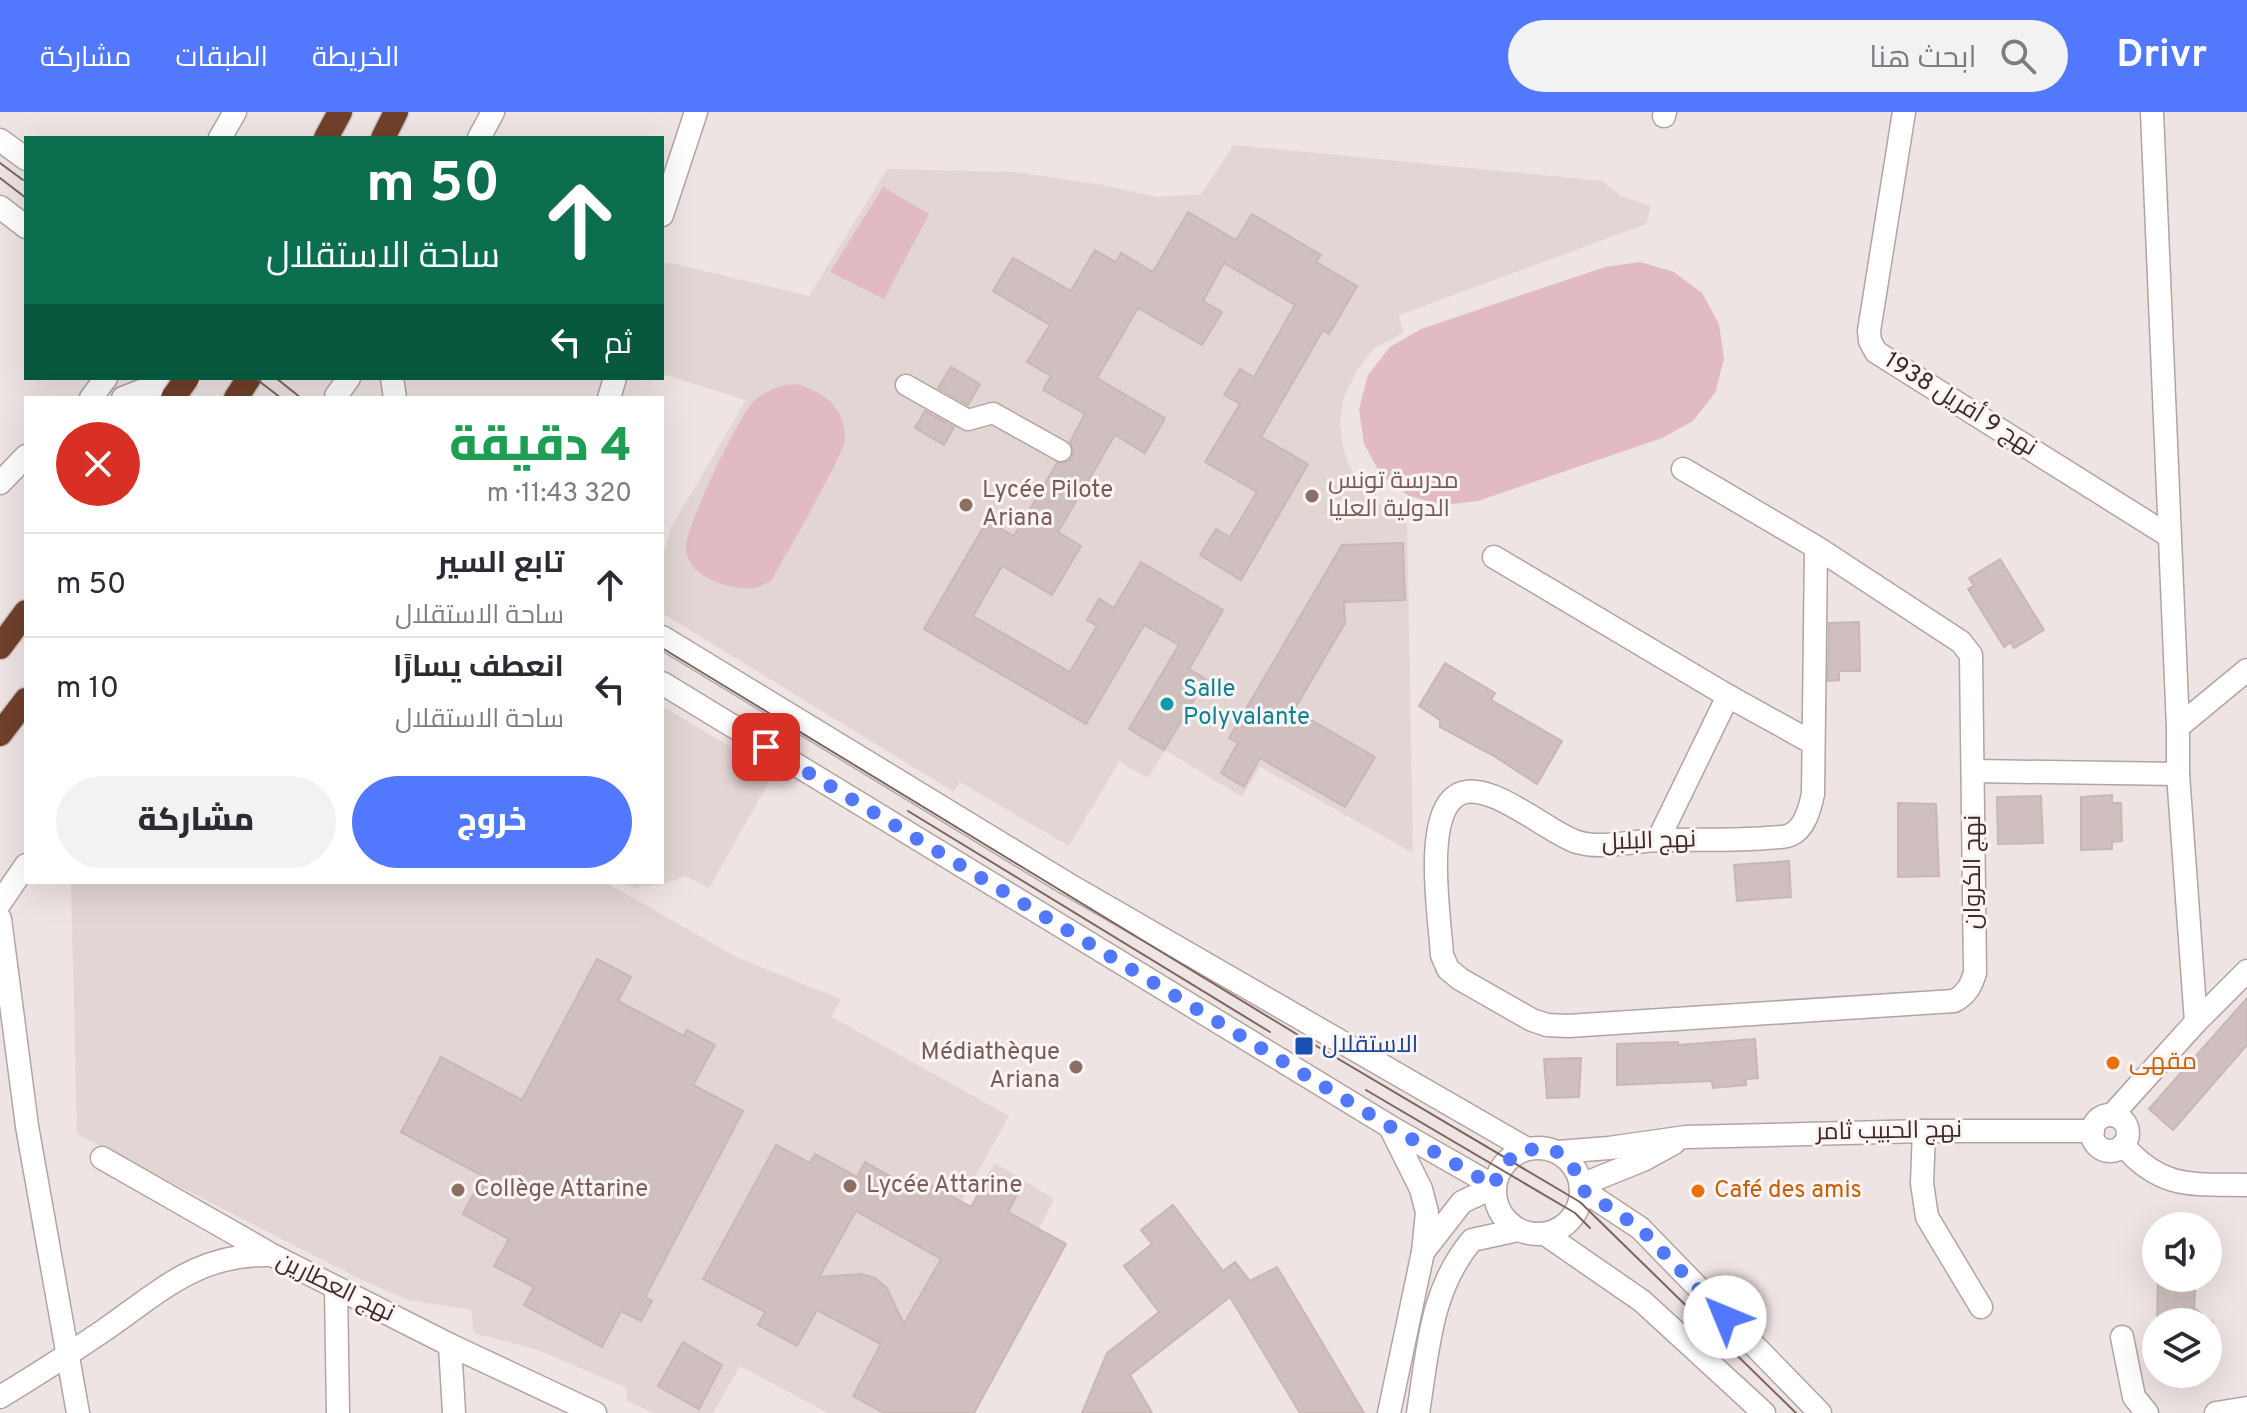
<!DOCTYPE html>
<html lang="ar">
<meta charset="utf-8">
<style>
:root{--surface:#fff;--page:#f2f2f3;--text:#2b2b33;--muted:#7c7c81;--line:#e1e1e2;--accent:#5279fd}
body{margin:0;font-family:Overpass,Cairo,sans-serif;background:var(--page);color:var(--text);direction:rtl;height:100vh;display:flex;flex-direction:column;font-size:30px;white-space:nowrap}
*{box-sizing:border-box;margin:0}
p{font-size:26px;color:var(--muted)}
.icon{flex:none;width:44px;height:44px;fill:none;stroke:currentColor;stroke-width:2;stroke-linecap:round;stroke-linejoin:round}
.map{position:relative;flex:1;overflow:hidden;direction:ltr}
.drawer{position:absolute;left:24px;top:284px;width:640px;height:488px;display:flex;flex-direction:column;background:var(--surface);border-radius:0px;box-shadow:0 8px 32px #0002;direction:rtl}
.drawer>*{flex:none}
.hud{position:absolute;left:24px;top:24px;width:640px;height:244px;border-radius:0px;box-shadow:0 8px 32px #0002;direction:rtl;background:#0b6e4f;color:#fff;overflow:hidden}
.tools{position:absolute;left:2142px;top:1100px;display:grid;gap:16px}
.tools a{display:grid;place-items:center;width:80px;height:80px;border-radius:50%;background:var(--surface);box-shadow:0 8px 32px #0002;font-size:40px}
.pin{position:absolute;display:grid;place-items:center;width:68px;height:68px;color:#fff;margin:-34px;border-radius:16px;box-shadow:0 4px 12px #0006}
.me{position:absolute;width:88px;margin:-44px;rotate:315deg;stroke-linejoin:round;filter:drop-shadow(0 0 6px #0008)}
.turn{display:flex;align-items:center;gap:28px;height:168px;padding:0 32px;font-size:36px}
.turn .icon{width:104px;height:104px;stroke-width:2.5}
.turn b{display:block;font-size:56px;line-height:68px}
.then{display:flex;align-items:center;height:76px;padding:0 32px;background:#0003;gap:16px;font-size:30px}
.round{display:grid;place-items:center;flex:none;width:84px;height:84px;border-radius:42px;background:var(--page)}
.headline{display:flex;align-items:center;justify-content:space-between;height:136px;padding:0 32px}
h1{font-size:48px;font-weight:800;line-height:60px;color:#1e9e55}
.button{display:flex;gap:16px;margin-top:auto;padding:16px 32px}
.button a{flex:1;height:92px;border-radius:48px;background:var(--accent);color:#fff;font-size:32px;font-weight:800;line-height:92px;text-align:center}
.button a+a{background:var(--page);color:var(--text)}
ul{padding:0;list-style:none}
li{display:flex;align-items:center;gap:24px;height:104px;padding:0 32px;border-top:2px solid var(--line)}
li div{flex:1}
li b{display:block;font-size:30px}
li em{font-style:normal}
header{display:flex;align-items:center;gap:48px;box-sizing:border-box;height:112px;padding:0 40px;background:var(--accent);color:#fff}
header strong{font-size:38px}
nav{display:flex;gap:44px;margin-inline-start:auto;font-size:28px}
.search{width:560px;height:72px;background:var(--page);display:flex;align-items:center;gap:20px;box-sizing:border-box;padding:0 28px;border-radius:44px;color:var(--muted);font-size:30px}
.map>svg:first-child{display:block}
.built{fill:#e2d5d4}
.green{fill:#e1bac2}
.building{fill:#cfc0bf;stroke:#c8b7b5;stroke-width:2;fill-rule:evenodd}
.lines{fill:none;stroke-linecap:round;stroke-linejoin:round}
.pedestrian-casing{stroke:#b3a4a1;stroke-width:23}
.minor-casing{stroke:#b3a4a1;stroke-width:25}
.tertiary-casing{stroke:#b3a4a1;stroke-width:25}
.motorway-casing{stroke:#cac3c1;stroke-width:27}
.pedestrian{stroke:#fff;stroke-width:20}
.minor{stroke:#fff;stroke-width:22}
.tertiary{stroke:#fff;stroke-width:22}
.motorway{stroke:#70402a;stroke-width:24}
.tram{stroke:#7c645b;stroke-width:2}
.motorway-bridge-casing{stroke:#cac3c1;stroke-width:27;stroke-linecap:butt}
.motorway-bridge{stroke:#70402a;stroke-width:24}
.route{stroke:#5279fd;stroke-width:14;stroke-dasharray:0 25.2}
.education-dot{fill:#8d6e63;stroke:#faf4f4;stroke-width:3}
.culture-dot{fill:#0f9aa8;stroke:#faf4f4;stroke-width:3}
.transit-dot{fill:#1a4fb4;stroke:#faf4f4;stroke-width:3}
.food-dot{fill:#e8710a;stroke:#faf4f4;stroke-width:3}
.labels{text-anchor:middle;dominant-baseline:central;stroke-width:6;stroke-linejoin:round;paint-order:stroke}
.street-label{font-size:24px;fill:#412921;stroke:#faf4f4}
.education-label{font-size:24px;fill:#785e54;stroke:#faf4f4;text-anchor:start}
.culture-label{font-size:24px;fill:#0d838f;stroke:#faf4f4;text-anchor:start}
.transit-label{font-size:24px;fill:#164399;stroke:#faf4f4;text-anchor:start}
.food-label{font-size:24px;fill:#c56008;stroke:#faf4f4;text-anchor:start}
</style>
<header>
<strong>Drivr</strong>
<div class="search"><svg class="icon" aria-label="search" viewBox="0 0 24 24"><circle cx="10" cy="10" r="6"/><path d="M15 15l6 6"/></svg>ابحث هنا</div>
<nav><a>الخريطة</a><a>الطبقات</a><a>مشاركة</a></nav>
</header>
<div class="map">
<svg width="2247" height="1301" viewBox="0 0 2247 1301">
<rect width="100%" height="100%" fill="#eee4e3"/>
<g class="built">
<path d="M1234,33l368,36 19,15 30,10 -5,18 -247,91 4,18 -30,16 -15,20 -14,28 -4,23 2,22 6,21 11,20 14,18 34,21 6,331 -153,-86 -18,30 -77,-47 -17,28 -29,-16 -50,84 -109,-64 -6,10 -292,-179v-54l9,-31 75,-128 -84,-26v-98l4,-14 143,34 78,-127 128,3 88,13 54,12 44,-3z"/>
<path d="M662,594l112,67 -65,115 -23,-12 -22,8 -29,4 -16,-6h43z"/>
<path d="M71,770h534l133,76 103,41 -9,18 177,99 -54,97 10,5 30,-55 59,36 -15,30 27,15 -92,169h-146l-88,-47 -27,47h-59l-27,-12v-13l-92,-39 -61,-16 -3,-23 -63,-10 -48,-21 -283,-145z"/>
</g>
<g class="green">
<path d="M883,75l46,27 -45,85 -54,-27z"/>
<path d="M1640,150l34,10 28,21 17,31 5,35 -9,34 -22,28 -31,17 -184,63 -35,4 -34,-9 -28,-21 -17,-31 -5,-35 9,-34 22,-28 31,-18 184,-62z"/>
<path d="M796,272c28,8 49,23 49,55 0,14 -62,121 -74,142 -5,2 -12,6 -17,7 -25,2 -66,-10 -68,-40 -1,-20 55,-138 70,-149 12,-9 25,-14 40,-15z"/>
</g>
<g class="building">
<path d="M1188,100l48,28 16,-26 69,41 -5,7 41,24 -28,48 -6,-4 -62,107 47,27 -67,116 -41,-25 16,-26 14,8 27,-45 -52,-30 35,-58 -16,-9 16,-26 14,8 41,-72 -71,-42 -21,38 19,11 -20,33 -64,-37 -41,70 68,40 -20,35 -30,-18 -57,97 23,14 -29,49 -50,-29 -29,50 97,56 27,-46 -10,-6 12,-21 15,9 27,-46 82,48 -34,59 17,10 -42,71 -35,-21 50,-84 -35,-20 -58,99 -162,-95 63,-108 27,15 43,-73 10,-1 5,-4 2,-8 -4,-8 15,-28 -42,-24 8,-14 -24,-14 23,-37 -57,-34 20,-33 58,33 24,-41 21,12 5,-9 32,19z"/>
<path d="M951,255l29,17 -12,21 -30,-17z"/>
<path d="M925,299l29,16 -10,18 -29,-17z"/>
<path d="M1403,431l2,57 -61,2 1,21 -51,87 81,47 -30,50 -85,-49 -16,29 -23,-14 17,-30 -9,-5 113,-193z"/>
<path d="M2000,447l44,71 -30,18 -3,-6 -7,5 -36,-58 6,-3 -5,-8z"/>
<path d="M1859,510l1,49h-21v9l-11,1 1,-58z"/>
<path d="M1445,551l50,30 -4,7 71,41 -25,43 -43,-28 -54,-29v-7l-21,-14z"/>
<path d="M2112,683v8h9l1,38 -10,1v7l-31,1v-53z"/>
<path d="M2041,684l2,47 -45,1 -1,-47z"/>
<path d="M1898,691l38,1 3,72 -41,1z"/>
<path d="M1789,749l2,36 -54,4 -3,-36z"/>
<path d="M597,847l34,18 -13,24 66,35 3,-6 28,15 -22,40 50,26 -98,186 7,4 -11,20 -20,-10 -19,36 -78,-42 10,-18 -40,-21 15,-27 -46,-25 20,-38 -82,-44 40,-75 81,43z"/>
<path d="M2247,886v47l-74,85 -24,-21z"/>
<path d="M1755,927l3,39 -12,1v6l-33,3 -1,-7 -95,4v-41l61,-2v3z"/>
<path d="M1581,946l-2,39 -32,1 -3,-39z"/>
<path d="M776,1033l34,18 5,-9 42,23 8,-15 41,23 5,-10 60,32 19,-34 30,16 -12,23 58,32 -92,169h-90l-31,-17 28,-52 -64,-34 -20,36 -39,-21 7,-13 -62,-33zM856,1099l85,48 -37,65 -18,-37 -11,-9 -14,-4 -42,3z"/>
<path d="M1173,1093l50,66 12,-9 15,19 27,-14 87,146h-64l-70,-116 -100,78 22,38h-70l25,-60 52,-41 -35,-46 28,-22 -11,-14z"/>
<path d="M2158,1166h38l-2,30 18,14h-55z"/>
<path d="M683,1230l39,23 -23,44 -41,-23z"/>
</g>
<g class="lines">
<defs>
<path id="pedestrian" d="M906,273l62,35 25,-7 68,38"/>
<g id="minor">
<path d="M1904,0l-35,219 1,10 6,11 293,184"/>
<path d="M2152,0l26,615v47l18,248"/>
<path d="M1664,4l1,-4"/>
<path d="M662,103l34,-103"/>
<path d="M91,286l15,-20"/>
<path d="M123,286l36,-14"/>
<path d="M609,286l6,-20"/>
<path d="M1683,357l133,78 145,95 10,13 4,318c-4,13 -9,22 -21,28l-386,25 -21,-1 -15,-5 -72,-41 -12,-10 -6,-14c-2,-35 -19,-137 14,-159 29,-21 92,37 121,46 27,8 57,-2 85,-2 35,-1 69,1 104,-2 7,-1 18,0 24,-3 15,-6 20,-27 23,-41l3,-247"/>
<path d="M0,371l26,-27"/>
<path d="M1494,445l234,139 85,47"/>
<path d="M2178,615l69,-57"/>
<path d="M1973,659l205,3"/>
<path d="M1658,728l70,-144"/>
<path d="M0,791l26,-38"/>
<path d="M0,807l27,207 51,287"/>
<path d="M2112,1003l84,-93 51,-51"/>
<circle cx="2110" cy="1021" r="18"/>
<path d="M1924,1019l-2,52 5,34 54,90"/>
<path d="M2123,1033c39,45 70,39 124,40"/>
<path d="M1558,1040l51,-4 77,-11 238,-6h169"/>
<path d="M102,1046l165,94"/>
<path d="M1581,1073l62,-25 31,-17"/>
<path d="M336,1176l2,125"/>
<path d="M2122,1225l12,60 13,16"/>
<path d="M450,1233l4,68"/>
<path d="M0,1285c35,-21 69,-43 103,-66 58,-40 94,-78 169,-76l178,90 145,68"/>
<path d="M1389,1301l34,-161 39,-50 32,-15"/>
<path d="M1418,1301c10,-62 12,-123 54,-173l46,-10"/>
<path d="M2216,1301l31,-5"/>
</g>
<g id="tertiary">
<path d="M220,26l15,-26"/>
<path d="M479,26l14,-26"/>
<path d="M0,28l26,19"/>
<path d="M0,95l26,20"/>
<path d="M153,266l26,20"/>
<path d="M392,266l3,20"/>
<path d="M338,286l-2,-2 13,-18"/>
<path d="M662,525l404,246 461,266"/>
<path d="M662,571l727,443 105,60"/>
<path d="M1390,1015l31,62 6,23 -4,40"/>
<circle cx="1538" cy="1079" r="43"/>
<path d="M1581,1077l59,39 180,185"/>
<path d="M1545,1122l97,67 122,112"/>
</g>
<g id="motorway">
<path d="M326,26l14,-26"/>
<path d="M383,26l13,-26"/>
<path d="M236,286l13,-20"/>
<path d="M0,535l26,-35"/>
<path d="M0,622l26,-34"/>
</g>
</defs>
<use href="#pedestrian" class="pedestrian-casing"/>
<use href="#minor" class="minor-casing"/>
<use href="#tertiary" class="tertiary-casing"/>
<use href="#motorway" class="motorway-casing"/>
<use href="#pedestrian" class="pedestrian"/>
<use href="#minor" class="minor"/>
<use href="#tertiary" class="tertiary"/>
<use href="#motorway" class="motorway"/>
<g class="tram">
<path d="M0,51l23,17"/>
<path d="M0,66l26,20"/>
<path d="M255,266l26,20"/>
<path d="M276,266l25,20"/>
<path d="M662,536l646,393 272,161 216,211"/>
<path d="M908,699l362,221"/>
<path d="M1366,978l209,123 15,15"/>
</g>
<defs>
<path id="motorway-bridge" d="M173,286l14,-20"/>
</defs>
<use href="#motorway-bridge" class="motorway-bridge-casing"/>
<use href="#motorway-bridge" class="motorway-bridge"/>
</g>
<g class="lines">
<path class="route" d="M766,635l623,379 105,60 5,-15 17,-18 11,-4 31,3 15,14 8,23 59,39 85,89"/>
</g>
<g class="education-dot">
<circle cx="1312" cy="384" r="8"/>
<circle cx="966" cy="393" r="8"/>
<circle cx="1076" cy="955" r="8"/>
<circle cx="850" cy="1074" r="8"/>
<circle cx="458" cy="1078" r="8"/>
</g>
<circle class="culture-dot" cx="1167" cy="592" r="8"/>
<rect class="transit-dot" x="1294" y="924" width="20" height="20" rx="4"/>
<g class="food-dot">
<circle cx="2113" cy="951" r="8"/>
<circle cx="1698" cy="1079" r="8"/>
</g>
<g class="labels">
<g class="street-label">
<text transform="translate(1960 293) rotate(32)">نهج 9 أفريل 1938</text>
<text transform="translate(1649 730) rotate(-2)">نهج البلبل</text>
<text transform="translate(1974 760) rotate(-90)">نهج الكروان</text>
<text transform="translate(1889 1020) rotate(-1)">نهج الحبيب ثامر</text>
<text transform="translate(335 1176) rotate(26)">نهج العطارين</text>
</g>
<g class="education-label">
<text x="1328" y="370">مدرسة تونس<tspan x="1328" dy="28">الدولية العليا</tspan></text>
<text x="982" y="379">Lycée Pilote<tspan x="982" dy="28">Ariana</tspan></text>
<text x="1060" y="941" text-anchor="end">Médiathèque<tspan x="1060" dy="28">Ariana</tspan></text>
<text x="866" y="1074">Lycée Attarine</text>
<text x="474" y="1078">Collège Attarine</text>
</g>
<g class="culture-label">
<text x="1183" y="578">Salle<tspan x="1183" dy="28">Polyvalante</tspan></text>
</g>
<g class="transit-label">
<text x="1322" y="934">الاستقلال</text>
</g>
<g class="food-label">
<text x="2129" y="951">مقهى</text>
<text x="1714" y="1079">Café des amis</text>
</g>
</g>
</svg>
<div class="tools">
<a><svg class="icon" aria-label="sound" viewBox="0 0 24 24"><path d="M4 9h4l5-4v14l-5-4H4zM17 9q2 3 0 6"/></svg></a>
<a><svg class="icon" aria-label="layers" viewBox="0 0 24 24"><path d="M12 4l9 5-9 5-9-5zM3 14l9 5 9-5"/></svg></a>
</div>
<div class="pin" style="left:766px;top:635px;background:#d93025"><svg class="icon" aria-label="arrive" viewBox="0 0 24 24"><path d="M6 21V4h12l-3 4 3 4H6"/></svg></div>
<svg class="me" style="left:1725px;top:1205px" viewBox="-20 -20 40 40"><circle r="19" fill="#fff"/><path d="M0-13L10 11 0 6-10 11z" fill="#5279fd"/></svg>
<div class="hud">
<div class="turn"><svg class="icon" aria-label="ahead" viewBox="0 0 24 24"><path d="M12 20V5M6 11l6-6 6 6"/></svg><div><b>50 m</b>ساحة الاستقلال</div></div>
<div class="then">ثم<svg class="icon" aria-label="left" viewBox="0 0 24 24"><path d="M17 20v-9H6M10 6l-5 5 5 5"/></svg></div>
</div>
<section class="drawer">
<div class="headline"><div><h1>4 دقيقة</h1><p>320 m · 11:43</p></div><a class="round" style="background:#d93025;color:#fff"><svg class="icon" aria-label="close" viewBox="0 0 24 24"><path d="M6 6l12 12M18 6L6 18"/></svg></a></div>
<ul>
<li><svg class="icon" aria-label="ahead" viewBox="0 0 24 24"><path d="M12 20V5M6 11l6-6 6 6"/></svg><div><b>تابع السير</b><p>ساحة الاستقلال</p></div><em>50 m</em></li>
<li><svg class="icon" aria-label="left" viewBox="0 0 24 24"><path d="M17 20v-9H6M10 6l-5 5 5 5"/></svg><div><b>انعطف يسارًا</b><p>ساحة الاستقلال</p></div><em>10 m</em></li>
</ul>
<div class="button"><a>خروج</a><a>مشاركة</a></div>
</section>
</div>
